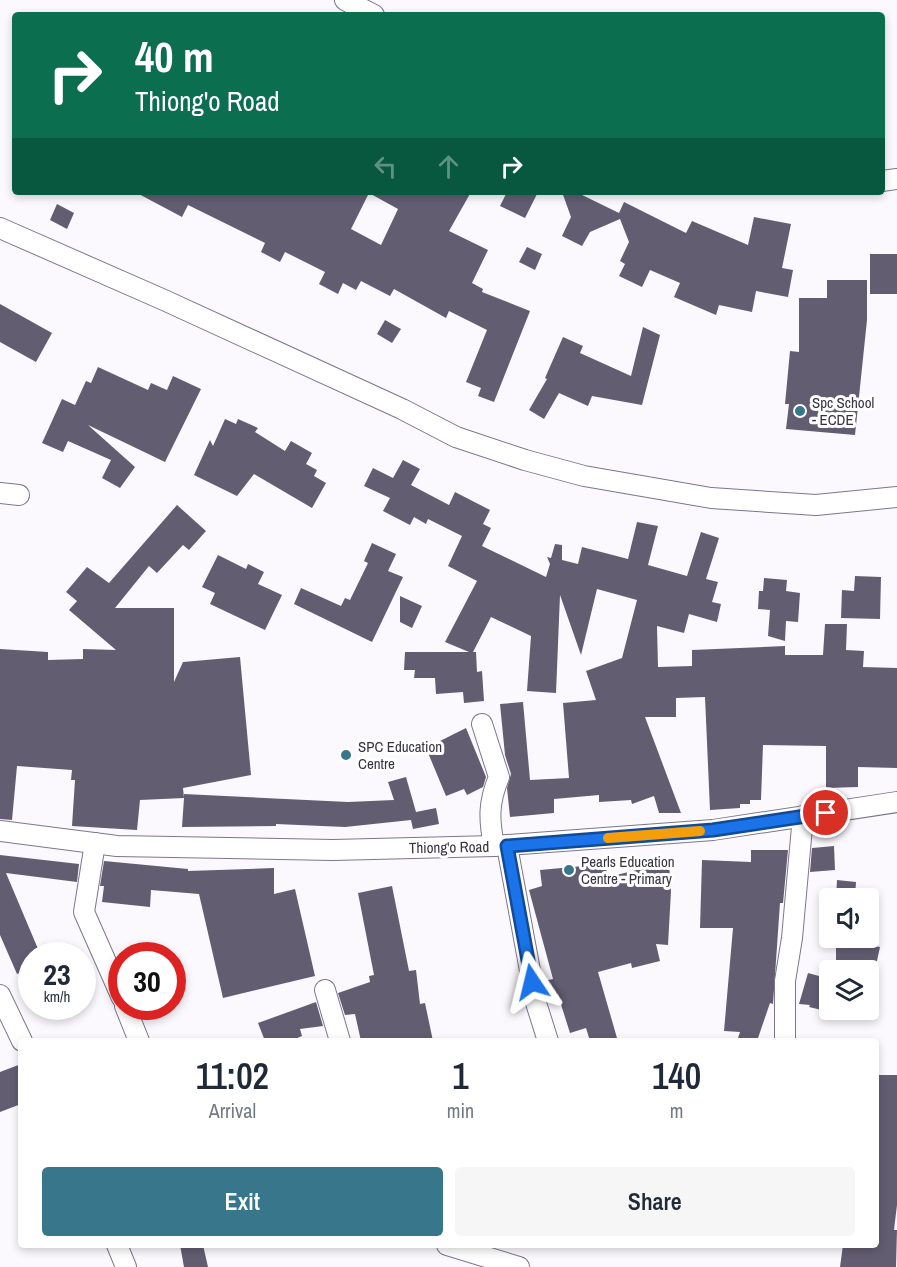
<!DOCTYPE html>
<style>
:root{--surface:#fff;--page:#f6f6f7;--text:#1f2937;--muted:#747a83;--accent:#37768b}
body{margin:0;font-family:"Archivo Narrow",sans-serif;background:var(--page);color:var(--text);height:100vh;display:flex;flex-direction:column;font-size:22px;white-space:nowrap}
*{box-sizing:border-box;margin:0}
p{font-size:20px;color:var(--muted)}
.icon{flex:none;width:33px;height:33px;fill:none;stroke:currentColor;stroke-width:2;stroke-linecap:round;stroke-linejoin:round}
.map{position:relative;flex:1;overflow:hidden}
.details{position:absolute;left:18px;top:1038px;width:861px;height:210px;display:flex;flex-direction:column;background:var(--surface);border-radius:6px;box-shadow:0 3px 9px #0003}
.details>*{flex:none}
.guide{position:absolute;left:12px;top:12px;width:873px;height:183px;border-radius:6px;box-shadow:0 3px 9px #0003;background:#0b6e4f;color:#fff;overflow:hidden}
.controls{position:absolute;left:819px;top:888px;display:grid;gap:12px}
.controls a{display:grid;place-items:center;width:60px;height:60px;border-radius:6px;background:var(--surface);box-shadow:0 3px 9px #0003;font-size:30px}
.speed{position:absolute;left:18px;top:942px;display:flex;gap:12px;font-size:30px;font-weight:700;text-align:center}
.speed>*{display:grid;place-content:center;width:78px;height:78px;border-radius:50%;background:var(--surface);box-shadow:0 3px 9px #0003;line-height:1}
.speed small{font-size:15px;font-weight:400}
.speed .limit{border:9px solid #d22;background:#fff;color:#111}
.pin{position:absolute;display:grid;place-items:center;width:51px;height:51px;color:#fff;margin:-26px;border:3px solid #fff;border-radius:50%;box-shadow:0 2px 6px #0007}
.me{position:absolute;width:66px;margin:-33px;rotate:350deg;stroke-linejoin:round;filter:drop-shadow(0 0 4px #0008)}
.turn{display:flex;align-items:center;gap:21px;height:126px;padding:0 24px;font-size:27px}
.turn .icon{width:78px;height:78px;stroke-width:2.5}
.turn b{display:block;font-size:42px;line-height:51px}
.lanes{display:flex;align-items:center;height:57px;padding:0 24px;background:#0003;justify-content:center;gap:30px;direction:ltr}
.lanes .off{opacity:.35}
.eta{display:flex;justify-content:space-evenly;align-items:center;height:102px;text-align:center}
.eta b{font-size:36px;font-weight:600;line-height:42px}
.primary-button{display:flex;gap:12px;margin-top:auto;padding:12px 24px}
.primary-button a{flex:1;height:69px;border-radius:6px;background:var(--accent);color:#fff;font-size:24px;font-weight:600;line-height:69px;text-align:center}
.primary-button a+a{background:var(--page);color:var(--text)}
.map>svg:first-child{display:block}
.building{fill:#635d72;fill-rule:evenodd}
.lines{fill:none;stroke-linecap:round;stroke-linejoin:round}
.street-casing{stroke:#7c768c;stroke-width:22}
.street{stroke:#fff;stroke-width:20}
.route-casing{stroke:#114b97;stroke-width:15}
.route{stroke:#1a73e8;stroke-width:10}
.slow{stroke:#f59e0b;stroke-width:10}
.poi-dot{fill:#37768b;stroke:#fff;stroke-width:2}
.labels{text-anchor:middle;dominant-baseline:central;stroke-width:6;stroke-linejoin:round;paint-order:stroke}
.poi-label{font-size:15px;fill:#36333d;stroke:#fff;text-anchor:start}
.street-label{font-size:15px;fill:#36333d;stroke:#fff}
</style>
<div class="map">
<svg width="897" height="1267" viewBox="0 0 897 1267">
<rect width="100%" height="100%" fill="#fbf9fe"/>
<g class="building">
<path d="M135,192h336l-22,39 39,19 -16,33 11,6 -1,3 48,19 -36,91 -16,-6 3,-8 -15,-6 21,-52 -38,-19 -3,7 -52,-29 -4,7 -29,-15 -5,9 -13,-7 -5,11 -19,-10 6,-12 -40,-20 -5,10 -19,-10 4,-9 -77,-38 -6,12zM369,193l29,16 -17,36 -30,-16z"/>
<path d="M507,192h31l-13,26 -25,-12z"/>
<path d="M562,192h14l43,21 5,-11 62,31 6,-12 56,24 6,-28 37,7 -9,44 11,2 -5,27 -32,-6 -4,21 -33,-7 -3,10 -42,-18 6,-14 -30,-13 -8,17 -23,-11 6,-12 -5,-3 9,-19 -9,-23 -30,13 -8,14 -20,-10 9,-19z"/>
<path d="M57,204l17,9 -7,16 -17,-9z"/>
<path d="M527,247l15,7 -7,16 -16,-8z"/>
<rect x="870" y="254" width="27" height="40"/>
<path d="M827,280h40v40l-12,115 -69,-6 3,-25h-4l5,-53 9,1v-54h28z"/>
<path d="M0,304l52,29 -16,29 -36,-20z"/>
<path d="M385,320l16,9 -9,14 -15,-9z"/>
<path d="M643,327l17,8 -18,70 -50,-9 -4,10 -29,-13 -15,26 -15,-9 18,-31 -2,-1 18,-41 20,9 -3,7 51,23z"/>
<path d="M98,367l50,23 3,-7 16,7 6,-14 28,13 -36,73 -77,-37 47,42 -15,21 -18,-10 9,-18 -43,-19 -5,11 -21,-9 20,-44 13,6 11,-24 5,2z"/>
<path d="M225,419l11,5 2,-5 20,9 -3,4 30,19 6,-10 21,12 -6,11 11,6 -3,6 12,7 -14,25 -58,-34 -17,22 -43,-21 16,-35 3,6z"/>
<path d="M403,460l17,9 -9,16 38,20 6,-13 35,18 -7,14 8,4 -9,18 64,31 4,-13 -3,-7 4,1 4,-14 7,1v15l16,4 4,-17 46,12 9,-37 21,4 -10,39 39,11 14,-44 18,6 -13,41 12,3 -6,20 9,2 -4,18 -28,-8 -5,19 -27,-7 1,41 34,-1v-16l93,-4v9h38l2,-31h22l-1,26 18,1 -1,16 34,1v100l-39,-1v20l-32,1v-42l-63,-1 -2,55h-11v4h-10v4l-30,2 -5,-113 -29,1v19h-31l36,96h-22l-5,-17 -22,8 -1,-4 -32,2v-7l-45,4v14l-44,4 -3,-29 4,-14 -6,-19 -5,-51 23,-2 7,78 39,-2 -6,-75 33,-3 -10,-29 36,-13 15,-58 -40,-11 -16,66 -21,-60 -4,98 -29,-2 4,-55 -40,-19 -18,35h3l1,20 5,-1 2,30 -20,2 -1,-11 -27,2 -1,-16h-21l1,-8h-11l1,-18h64l-24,-10 32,-61 -29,-15 14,-30 -34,-17 -2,5 -12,-7 -4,8 -27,-14 7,-13 -26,-12 9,-18 20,10z"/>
<path d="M177,505l29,26 -17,19 -6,-5 -26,28 -8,-7 -34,42h59v74l9,-20 57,-5 11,118 -68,13 1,10v-4l164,8 46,-2 -6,-18 18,-5 10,35 20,-4 3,16 -26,5 -2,-9 -66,7 -69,-3v2l-94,1 2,-29 -44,2 -3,30 -65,-4 3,-46h-4l1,-10 -55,-4 -5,54 -12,-1v-170l48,3v8l35,-1v-10l33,1 -47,-40 8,-9 -11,-9 21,-25 22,16z"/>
<path d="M372,543l24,11 -8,17 15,6 -31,65 -78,-38 7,-16 40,18 4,-8 5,2 18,-37 -4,-2z"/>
<path d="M218,555l28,14 2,-5 16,8 -6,12 24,11 -17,35 -55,-26 5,-11 -13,-6z"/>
<path d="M855,576l26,1 -1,42 -39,-1 1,-28 12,1z"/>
<path d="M764,578l23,2 -1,11 14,2 -2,29 -12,-1 -1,20 -17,-5 2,-26 -12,-1 1,-18h4z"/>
<path d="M400,596l22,10 -10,22 -12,-6z"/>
<path d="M466,728l20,49 -3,10 -16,8 -3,-6 -18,7 -20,-48z"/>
<path d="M834,846l1,24 -25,2 2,-24z"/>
<path d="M751,850h37l-5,53h-3l-7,101 -3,-1 -13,38h-20l3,-9 -16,-1 9,-103h-33l2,-68 49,2z"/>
<path d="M0,855l79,9 -2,18 -71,-9 35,83h-9v12l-15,6 -17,-39z"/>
<path d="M104,861l84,8v2l86,-3v26l21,-5 20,87 -92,22 -24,-104 -48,-4 -1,17 -48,-5 2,-16h-4z"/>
<path d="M669,863l2,28 -3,54 -12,-1 4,17 -28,7 -1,-5 -33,9 19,66 -27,3 -4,-13 -16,5 -12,-38 -11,3 -3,-17 9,-2 -24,-89 13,-4 -2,-16 65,-6 3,13 33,-8v-3z"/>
<path d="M837,880l19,2 -1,16h-19z"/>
<path d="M392,886l17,85 7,-1 4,34 5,-1 8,38h-72l-6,-27 -10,1 -7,-22 32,-11 -1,-6 5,-1 -16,-82z"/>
<path d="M836,938h18v4l26,5 -5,23h-39z"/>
<path d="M808,973l22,6v33l-21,-5 1,-2 -11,-1z"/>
<path d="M316,1002l7,24 -23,3 2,7 -12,5h-25l-7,-18z"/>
<path d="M21,1064v40l-21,8v-40z"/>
<path d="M876,1075h21v130l-3,25h3l-1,37h-56l3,-22h33z"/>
<path d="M180,1245h23l5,22h-24z"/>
</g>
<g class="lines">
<defs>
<g id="street">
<path d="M345,0l29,15"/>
<path d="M882,181l15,-2"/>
<path d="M0,228l164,72 238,109 54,28 69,23 59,16 127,22 105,7 81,-8"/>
<path d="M0,493l19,2"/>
<path d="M482,724l17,53c-11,26 -10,43 -5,69"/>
<path d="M0,831l117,15 216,4 161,-4 219,-16 184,-28"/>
<path d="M95,843l-11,69 38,86"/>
<path d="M507,846l29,157 12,38"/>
<path d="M325,990l15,51"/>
<path d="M0,995l22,46"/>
<path d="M125,1006l14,35"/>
<path d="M785,1041v-60l7,-43 11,-122"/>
<path d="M117,1245l9,22"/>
<path d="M447,1245l72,22"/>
</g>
</defs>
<use href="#street" class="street-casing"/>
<use href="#street" class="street"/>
</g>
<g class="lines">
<defs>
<path id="route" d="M532,982l-25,-136 206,-16 113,-17"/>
</defs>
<use href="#route" class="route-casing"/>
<use href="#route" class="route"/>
<path class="slow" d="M608,838l92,-7"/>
</g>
<g class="poi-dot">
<circle cx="800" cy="411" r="6"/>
<circle cx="346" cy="755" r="6"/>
<circle cx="569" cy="870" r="6"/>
</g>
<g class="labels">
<g class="poi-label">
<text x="812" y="402">Spc School<tspan x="812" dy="17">- ECDE</tspan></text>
<text x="358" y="746">SPC Education<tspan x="358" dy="17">Centre</tspan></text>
<text x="581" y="861">Pearls Education<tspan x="581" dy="17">Centre - Primary</tspan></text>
</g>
<g class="street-label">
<text transform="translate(449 847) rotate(-1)">Thiong'o Road</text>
</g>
</g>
</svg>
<div class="controls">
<a><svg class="icon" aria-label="sound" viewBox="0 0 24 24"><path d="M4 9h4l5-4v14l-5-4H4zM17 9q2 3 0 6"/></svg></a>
<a><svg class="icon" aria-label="layers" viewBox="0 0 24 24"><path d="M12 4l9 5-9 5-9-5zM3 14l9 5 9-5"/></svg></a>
</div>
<div class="speed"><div>23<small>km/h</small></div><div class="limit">30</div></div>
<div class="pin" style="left:826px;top:813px;background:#d93025"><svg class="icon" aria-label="arrive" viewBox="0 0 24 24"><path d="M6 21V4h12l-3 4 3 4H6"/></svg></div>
<svg class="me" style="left:532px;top:982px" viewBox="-20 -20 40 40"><path d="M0-17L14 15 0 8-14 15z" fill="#1a73e8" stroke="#fff" stroke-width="4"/></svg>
<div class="guide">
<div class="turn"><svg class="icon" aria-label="right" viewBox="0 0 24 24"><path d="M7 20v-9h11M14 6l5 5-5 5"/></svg><div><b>40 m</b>Thiong'o Road</div></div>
<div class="lanes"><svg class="icon off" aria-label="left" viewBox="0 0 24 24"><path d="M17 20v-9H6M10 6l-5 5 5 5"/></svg><svg class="icon off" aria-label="ahead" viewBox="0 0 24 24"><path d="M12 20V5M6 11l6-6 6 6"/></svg><svg class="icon" aria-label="right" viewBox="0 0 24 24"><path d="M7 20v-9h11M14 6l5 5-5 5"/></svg></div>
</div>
<section class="details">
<div class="eta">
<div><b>11:02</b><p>Arrival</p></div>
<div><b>1</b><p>min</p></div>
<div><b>140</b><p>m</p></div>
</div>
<div class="primary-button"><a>Exit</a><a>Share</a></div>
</section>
</div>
